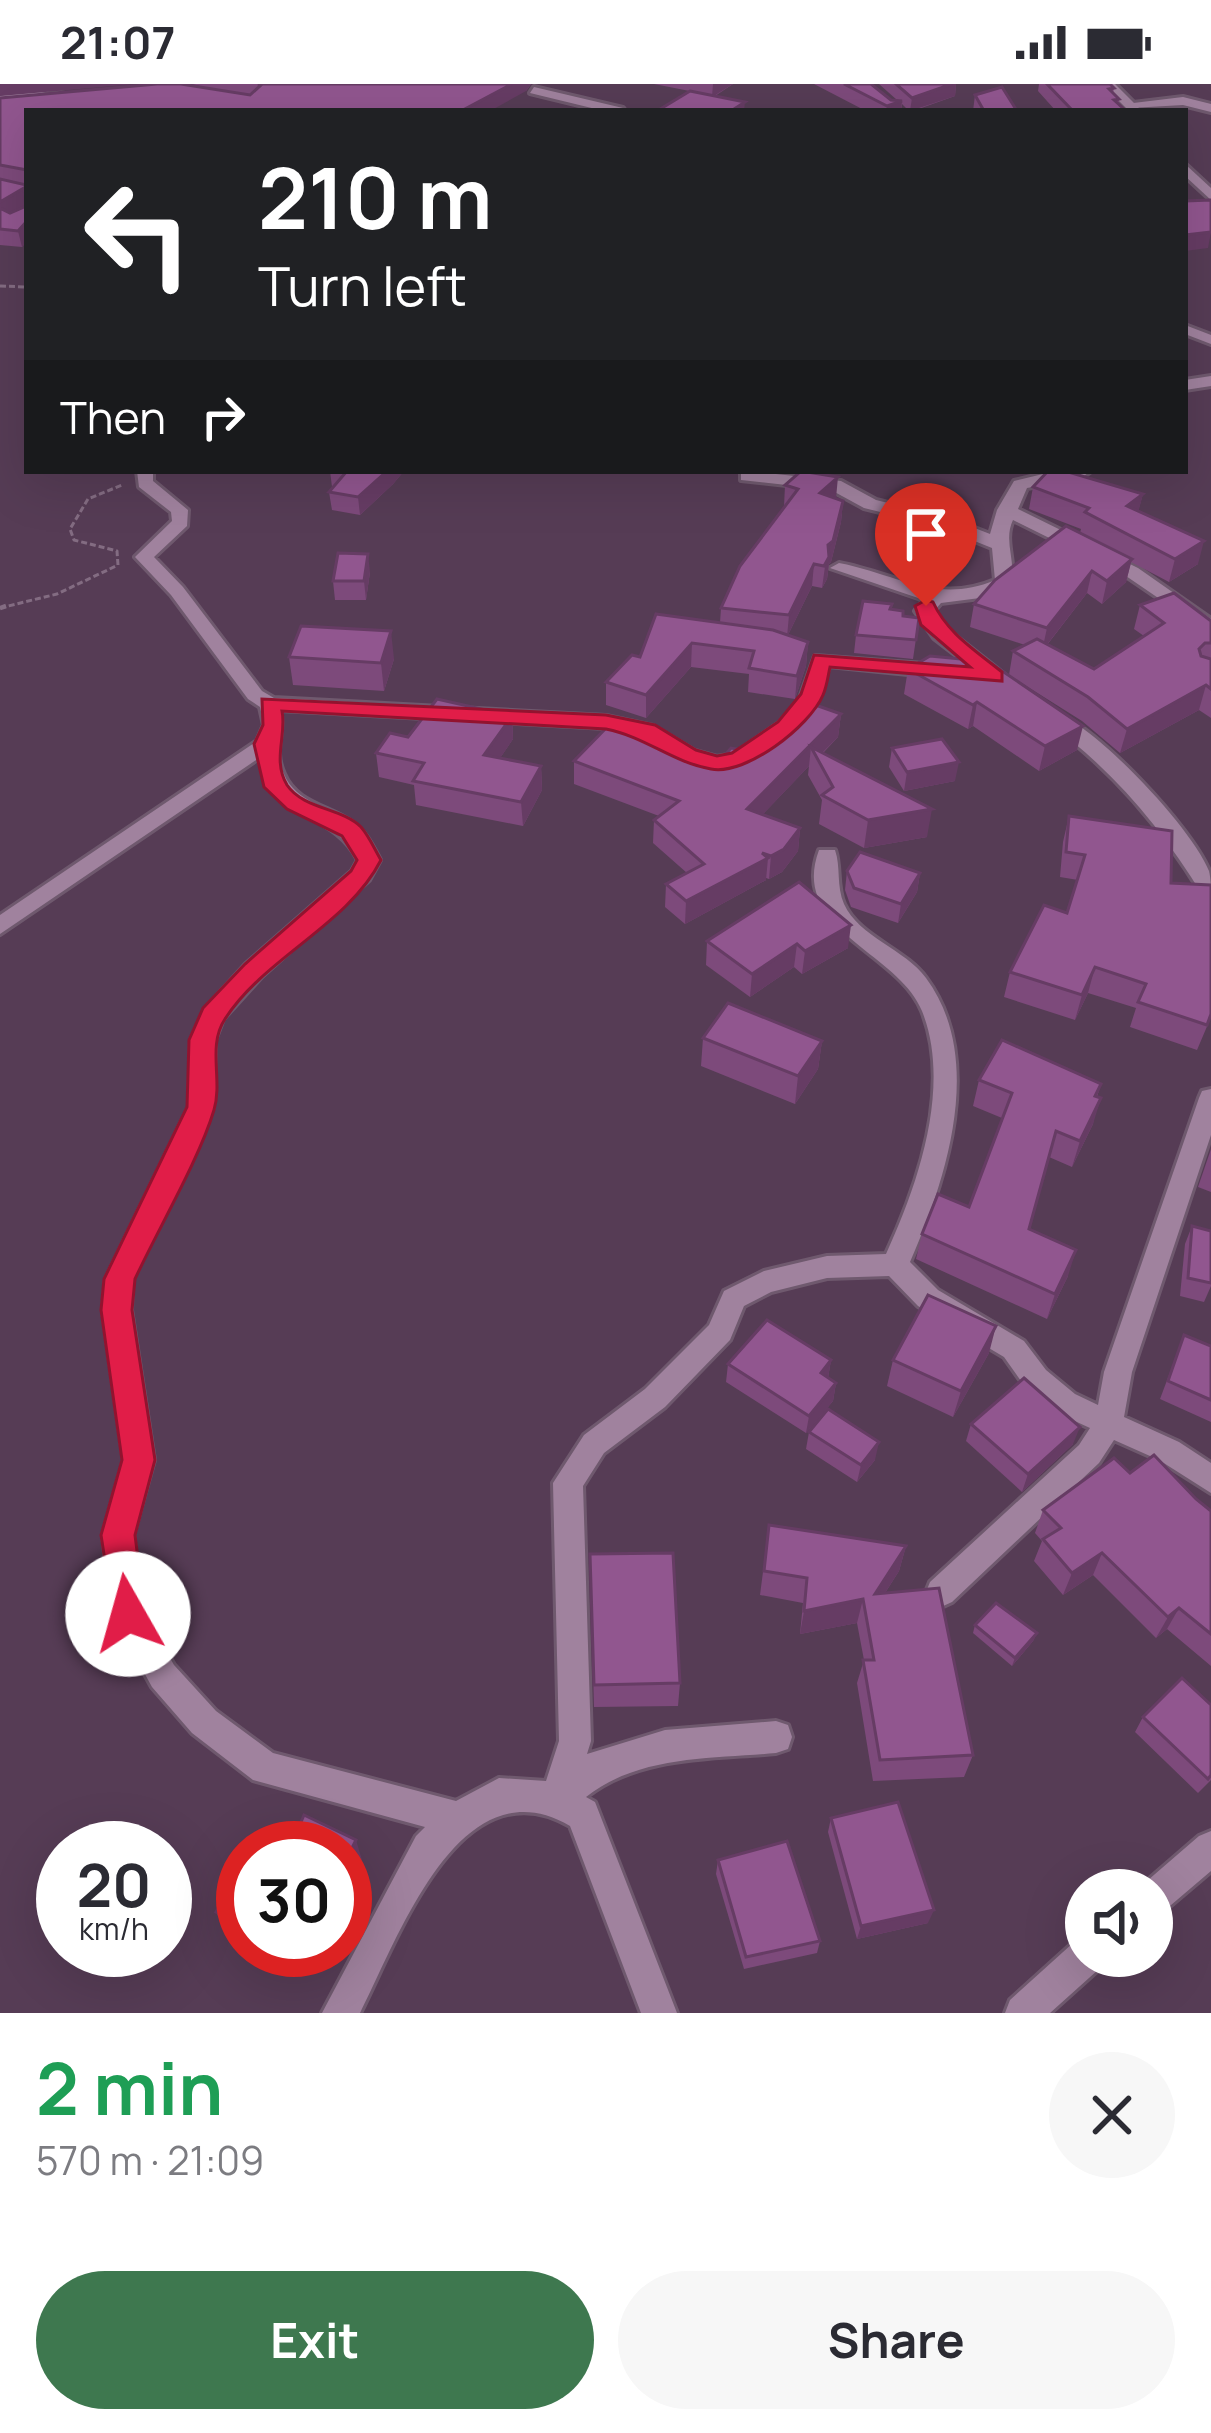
<!DOCTYPE html>
<meta charset="utf-8">
<style>
:root{--surface:#fff;--page:#f7f7f7;--text:#2b2b33;--muted:#7c7c81;--accent:#3e784f}
body{margin:0;font-family:Manrope,sans-serif;background:var(--page);color:var(--text);height:100vh;display:flex;flex-direction:column;font-size:45px;white-space:nowrap}
*{box-sizing:border-box;margin:0}
p{font-size:39px;color:var(--muted)}
.icon{flex:none;width:66px;height:66px;fill:none;stroke:currentColor;stroke-width:2;stroke-linecap:round;stroke-linejoin:round}
.map{position:relative;height:1929px;overflow:hidden}
.side{display:flex;flex-direction:column;background:var(--surface);flex:1}
.side>*{flex:none}
.guide{position:absolute;left:24px;top:24px;width:1164px;height:366px;border-radius:0px;box-shadow:0 12px 48px #0002;background:#202124;color:#fff;overflow:hidden}
.buttons{position:absolute;left:1065px;top:1785px;display:grid;gap:24px}
.buttons a{display:grid;place-items:center;width:108px;height:108px;border-radius:50%;background:var(--surface);box-shadow:0 12px 48px #0002;font-size:60px}
.speed{position:absolute;left:36px;top:1737px;display:flex;gap:24px;font-size:60px;font-weight:700;text-align:center}
.speed>*{display:grid;place-content:center;width:156px;height:156px;border-radius:50%;background:var(--surface);box-shadow:0 12px 48px #0002;line-height:1}
.speed small{font-size:30px;font-weight:400}
.speed .limit{border:18px solid #d22;background:#fff;color:#111}
.pin{position:absolute;display:grid;place-items:center;width:102px;height:102px;color:#fff;margin:-123px -51px;border-radius:50% 50% 50% 0;rotate:-45deg;box-shadow:0 0 12px #0007}
.pin .icon{rotate:45deg}
.me{position:absolute;width:132px;margin:-66px;rotate:353deg;stroke-linejoin:round;filter:drop-shadow(0 0 9px #0008)}
.turn{display:flex;align-items:center;gap:42px;height:252px;padding:0 36px;font-size:54px}
.turn .icon{width:156px;height:156px;stroke-width:2.5}
.turn b{display:block;font-size:84px;line-height:102px}
.then{display:flex;align-items:center;height:114px;padding:0 36px;background:#0003;gap:24px;font-size:45px}
.round{display:grid;place-items:center;flex:none;width:126px;height:126px;border-radius:63px;background:var(--page)}
.head{display:flex;align-items:center;justify-content:space-between;height:204px;padding:0 36px}
h1{font-size:72px;font-weight:700;line-height:90px;color:#1e9e55}
.cta{display:flex;gap:24px;margin-top:auto;padding:24px 36px}
.cta a{flex:1;height:138px;border-radius:72px;background:var(--accent);color:#fff;font-size:48px;font-weight:700;line-height:138px;text-align:center}
.cta a+a{background:var(--page);color:var(--text)}
.status{display:flex;justify-content:space-between;align-items:center;height:84px;padding:0 60px;background:var(--surface);direction:ltr}
.status svg{height:33px;fill:currentColor}
.map>svg:first-child{display:block}
.lines{fill:none;stroke-linecap:round;stroke-linejoin:round}
.minor-casing{stroke:#6f596e;stroke-width:6}
.tertiary-casing{stroke:#6f596e;stroke-width:6}
.path-far1{stroke:#836c82;stroke-width:3;stroke-dasharray:6 3;stroke-linecap:butt}
.path{stroke:#836c82;stroke-width:4.5;stroke-dasharray:10 4.5;stroke-linecap:butt}
.minor{fill:#a0829e;fill-rule:evenodd}
.tertiary{fill:#a0829e;fill-rule:evenodd}
.wall{fill:#7d4a7b}
.shaded-wall{fill:#663c64}
.building{fill:#91568f;stroke:#663c64;stroke-width:3}
.route{fill:#e11d48;stroke:#92132f;stroke-width:3}
</style>
<div class="status"><b>21:07</b><svg viewBox="0 0 49 12"><path d="M0 12V9h3v3zM5 12V6h3v6zM10 12V3h3v9zM15 12V0h3v12zM26 1h20v11H26zM47 4h2v5h-2z"/></svg></div>
<div class="map">
<svg width="1211" height="1929" viewBox="0 0 1211 1929">
<rect width="100%" height="100%" fill="#563c55"/>
<g class="lines">
<defs>
<g id="minor">
<path d="M55,0h21l-76,20v-8z"/>
<path d="M534,3l89,21 2,3h-21l-74,-18z"/>
<path d="M1183,13l28,7v8l-28,-7 -52,3 -6,-4z"/>
<path d="M1185,241l26,10v9l-26,-10z"/>
<path d="M1211,292v10l-26,4v-10z"/>
<path d="M137,387h16v10l35,29 -1,16 -33,31 29,30 79,104 12,7 332,18 47,10 42,25 22,6 17,-3 45,-31 20,-22 16,-45 123,9 10,6 -10,6 -109,-11 -14,41 -22,24 -46,32 -30,6 -36,-10 -41,-24 -34,-7 -326,-18c6,24 -8,38 4,64 12,29 45,32 68,48 14,10 20,23 28,38l-11,20 -107,96 -39,43 -8,21 -2,67 -81,172 -1,31 23,150 -21,75 10,76 31,54 42,46 57,42 183,48 43,-23 47,3 13,-40 -6,-258 31,-48 61,-46 64,-64 15,-34 40,-20 63,-15 59,-2c32,-69 66,-168 36,-243 -23,-59 -133,-81 -103,-161h16c6,17 1,36 9,54 15,33 61,45 82,74 60,81 20,202 -16,284l28,28 86,51 22,29 29,24 23,11 6,-33 95,-274 3,-7 9,-2v46l-79,237 -8,45 55,25 32,21v30l-52,-33 -45,-20 -15,23 -147,139 -11,5 -11,-5 -4,-10 4,-10 149,-137 11,-17 -35,-16 -29,-24 -22,-31 -86,-51 -29,-30 -62,2 -56,14 -27,14 -14,34 -65,67 -61,46 -21,33 8,255 -4,13 78,-24 111,-9 12,4 4,12 -4,12 -12,4c-64,6 -137,2 -190,44l9,5 82,211h-36l-71,-187c-110,-65 -172,113 -210,187h-38l94,-177 9,-9 -172,-47 -61,-47 -40,-46 -40,-73 -9,-79 21,-75 -21,-150 3,-31 83,-172 2,-67 14,-31 41,-45 106,-93 6,-11c-24,-50 -86,-39 -99,-102l-259,176v-19l257,-174 7,-16 -4,-18 -12,-8 -77,-104 -36,-38 37,-36 -1,-9 -32,-25z"/>
<path d="M747,387l94,10 35,19 73,18 41,16 7,-24 17,-29 29,-7 48,-3 -10,7 -54,10 -9,21 120,59 73,51v15l-85,-58 -113,-56c-11,23 6,44 -4,67l-29,11 -39,5 -7,8 14,19 72,57 -3,4h-14l-69,-53 -19,-27 9,-11 -94,-32 9,-5c58,11 98,42 156,17l-3,-32 -55,-22 -73,-18 -33,-18 -90,-10v-8z"/>
<path d="M1053,627c43,15 139,117 156,160 2,8 2,19 2,27l-8,-2c-42,-69 -91,-127 -157,-175v-8z"/>
<path d="M1211,1747v40l-47,40 -12,5v-26h-14l2,-3 59,-51z"/>
<path d="M1086,1854v18h18l-5,13 -49,44h-45l5,-13 63,-57z"/>
</g>
<g id="tertiary">
<path d="M1102,0h13l27,27h-13z"/>
<path d="M1185,80l26,24v12l-26,-24z"/>
</g>
</defs>
<use href="#minor" class="minor-casing"/>
<use href="#tertiary" class="tertiary-casing"/>
<g class="path-far1">
<path d="M0,202l27,1"/>
<path d="M118,481l-1,-14 -43,-11 -4,-11 18,-30 34,-14"/>
<path d="M0,524l57,-14 59,-28"/>
</g>
<path class="path" d="M0,524l6,-2"/>
<use href="#minor" class="minor"/>
<use href="#tertiary" class="tertiary"/>
</g>
<g class="wall">
<path d="M191,0h340l-5,7 -499,20v130l-5,6 -22,-2v-147l223,-7z"/>
<path d="M654,0h79l-18,12z"/>
<path d="M814,0h57l20,16h6l-18,-16h77l-1,12 -42,15h-4l-7,-7 -1,7h-35z"/>
<path d="M1039,0h71l4,4 -1,5 6,6v5l7,7h-70l-18,-20z"/>
<path d="M975,11l42,16h-44z"/>
<path d="M330,387h74l-11,13 -33,31 -28,-5 -3,-18 5,-5h-2z"/>
<path d="M785,401l58,16 -2,21 -10,40 -2,2 -2,15 -5,9 -10,-2 -24,49 20,7 -2,24 -11,33 -47,-7 1,-18 -58,-7 -45,51 -40,-13v-23l34,-25 80,-34 1,-15 63,-101z"/>
<path d="M1033,403l110,7 -5,17 60,53 -29,18 -38,-20 -5,20 -24,22 -15,-11 -40,52 47,24 50,-33 -10,-7 6,-24 71,16v97l-12,-8 -79,43 -38,-32 -73,-46 4,-24 12,-6 -55,-18 4,-23 106,-71 1,-4 -52,-20z"/>
<path d="M934,436l37,27 -30,20 -39,-16 2,-18z"/>
<path d="M370,488l-4,28h-31l-2,-19z"/>
<path d="M891,525l12,7 16,2 -6,41 -59,-6 2,-18z"/>
<path d="M289,573l105,2 -10,32 -91,-6z"/>
<path d="M908,585l169,81 -38,21 -66,-45 -5,3 -64,-35z"/>
<path d="M841,630l-3,23 -15,16 104,84 -63,11 -45,-24 3,-24 -14,-25 1,-9 -47,49 38,13 -2,23 -16,21 -13,7 -3,-1v2l-81,44 -20,-17 1,-23 21,-11 -34,-30 1,-23 5,-4 -85,-32v-23l144,2 36,-11z"/>
<path d="M512,632l1,23 -13,19 41,8 1,24 -19,36 -107,-21 -2,-20 -35,-8 -3,-24 32,-16z"/>
<path d="M892,664l63,33 -51,10 -15,-24z"/>
<path d="M1069,732l102,67 40,2v132l-14,33 -67,-23 6,-19 -48,-15 -13,27 -71,-23 6,-25 57,-59 11,-33 -18,-3 3,-35z"/>
<path d="M847,787l73,2 -3,19 -19,31 -47,-16 -6,-17z"/>
<path d="M799,798l49,66 -46,26 -8,-7 -44,30 -44,-32 1,-24z"/>
<path d="M703,954l119,3 -4,28 -23,35 -94,-38z"/>
<path d="M979,996l122,4 -4,13 -4,27 -21,43 -23,-10 -20,72 39,47 -21,43 -131,-60 6,-25 47,-27 33,-89 -29,-12z"/>
<path d="M1211,1065v43l-13,-5z"/>
<path d="M1192,1142l19,5v55l-7,16 -24,-6 5,-52z"/>
<path d="M1184,1251l27,11v76l-51,-23z"/>
<path d="M989,1269l-36,64 -66,-31 6,-26z"/>
<path d="M831,1276l-3,18 8,5 -3,18 -27,32 -80,-51 2,-18z"/>
<path d="M971,1340l102,20 -51,48 -56,-51z"/>
<path d="M809,1348l66,28 -18,22 -51,-33z"/>
<path d="M1130,1389l66,26 15,12v155l-44,-37 -11,9 -63,-63 -30,20 -29,-34 8,-20 -7,-8 8,-23z"/>
<path d="M769,1441l137,21 -7,25 -14,22 88,162 -9,22 -91,4 -16,-98 7,-23 -7,-37 -57,11 3,-31 -43,-8z"/>
<path d="M590,1470l90,129 -2,23 -84,1z"/>
<path d="M975,1541l62,8 -4,8 -21,25 -39,-33z"/>
<path d="M1211,1621v75l-13,13 -63,-61 8,-15z"/>
<path d="M831,1734l97,105 -71,16 -29,-107z"/>
<path d="M718,1776l102,81 -3,12 -73,16 -28,-95z"/>
<path d="M243,1792v63l-17,-8 -10,-19z"/>
<path d="M266,1866h54l-10,21z"/>
</g>
<g class="shaded-wall">
<path d="M0,0h136l-136,12z"/>
<path d="M512,0h19l-5,7 -36,20h-29z"/>
<path d="M713,0h20l-21,13z"/>
<path d="M952,0h4l-1,12 -45,15 2,-13z"/>
<path d="M902,17l-1,10h-15l1,-5z"/>
<path d="M745,18l-1,9h-13z"/>
<path d="M24,104l3,16 -27,16v-18z"/>
<path d="M27,137v20l-5,6 -4,-16z"/>
<path d="M1211,148l-3,16 -23,3v-16z"/>
<path d="M387,387h17l-11,13 -33,31 -2,-18z"/>
<path d="M838,393l-2,21 -16,-5z"/>
<path d="M1143,410l-6,23 -10,-11z"/>
<path d="M843,417l-2,21 -10,40 -2,2 -2,15 -5,9 6,-43z"/>
<path d="M974,445l-3,18 -30,20 3,-18z"/>
<path d="M1204,457l-6,23 -29,18 6,-23z"/>
<path d="M368,470l2,18 -4,28 -2,-19z"/>
<path d="M1132,475l-6,23 -24,22 5,-23z"/>
<path d="M814,480l-2,22 -25,51 2,-22z"/>
<path d="M1092,487l-5,22 -45,58 5,-23z"/>
<path d="M391,547l3,28 -10,32 -3,-28z"/>
<path d="M808,558l-2,24 -11,33 2,-23z"/>
<path d="M692,559l-1,24 -45,51v-23z"/>
<path d="M1206,601l-7,25 -79,43 7,-24z"/>
<path d="M977,618l-4,24 -5,3 5,-24z"/>
<path d="M841,630l-3,23 -21,21 -6,-11 -2,19 -63,66 1,-23z"/>
<path d="M512,632l1,23 -27,40 -2,-24z"/>
<path d="M1083,642l-6,24 -38,21 6,-25z"/>
<path d="M959,678l-4,19 -51,10 3,-19z"/>
<path d="M541,682l1,24 -19,36 -2,-24z"/>
<path d="M932,725l-5,28 -63,11 4,-28z"/>
<path d="M800,744l-2,23 -16,21 -13,7 2,-23z"/>
<path d="M768,774l-2,22 -81,44 1,-23z"/>
<path d="M920,789l-3,19 -19,31 3,-19z"/>
<path d="M851,841l-3,23 -46,26 3,-23z"/>
<path d="M797,860l-3,23 -44,30 2,-23z"/>
<path d="M1095,883l-7,26 -13,27 7,-25z"/>
<path d="M822,957l-4,28 -23,35 3,-28z"/>
<path d="M1101,1014l-8,26 -21,43 8,-26z"/>
<path d="M1076,1166l-8,26 -21,43 8,-25z"/>
<path d="M996,1242l-7,27 -36,64 8,-26z"/>
<path d="M831,1276l-3,18 -7,-5z"/>
<path d="M836,1299l-3,18 -27,32 3,-17z"/>
<path d="M1080,1343l-7,17 -51,48 6,-18z"/>
<path d="M879,1358l-4,18 -18,22 4,-17z"/>
<path d="M906,1462l-7,25 -30,47 6,-24z"/>
<path d="M1102,1469l-9,22 -30,20 9,-22z"/>
<path d="M863,1515l-6,24 -57,11 4,-23z"/>
<path d="M1179,1524l-12,21 -11,9 12,-21z"/>
<path d="M1037,1549l-4,8 -21,25 3,-8z"/>
<path d="M356,1756l6,20 -17,36v-34z"/>
<path d="M934,1826l-6,13 -71,16 4,-13z"/>
<path d="M303,1866h17l-10,21 -8,-19z"/>
</g>
<g class="building">
<path d="M157,0h24l69,11 11,-10 -3,-1h254l-51,27h-434v110l-9,10 -18,-2v-21l10,5 16,-7 -2,-18 -24,14v-23l26,6 1,-15 -27,-5v-67z"/>
<path d="M844,0h27l20,16 11,1 -15,5z"/>
<path d="M896,0h56l-40,14z"/>
<path d="M1047,0h63l4,4 -5,1 10,10 -5,1 12,11h-53z"/>
<path d="M1002,3l15,24h-33l-9,-16z"/>
<path d="M690,7l55,11 -14,9h-74z"/>
<path d="M1211,116v32l-26,3v-34z"/>
<path d="M345,387h42l-29,26 -29,-5 18,-21z"/>
<path d="M801,387l37,6 -18,16 23,8 -10,40 -5,4 1,12 -5,9 -10,-2 -25,51 -68,-7 19,-42 58,-77 -13,-4z"/>
<path d="M1048,387h17l78,23 -16,12 77,35 -29,18 -90,-47 4,-4 -56,-21z"/>
<path d="M941,431l33,14 -30,20 -40,-16 23,-16 7,3z"/>
<path d="M1066,442l66,33 -25,22 -15,-10 -45,57 -73,-24 21,-24z"/>
<path d="M338,469l30,1 -4,27h-31z"/>
<path d="M1174,509l37,28v22h-6l-6,6 2,7 10,3v30l-5,-4 -79,44 -39,-32 -75,-46 24,-12 57,30 70,-46 -24,-18z"/>
<path d="M863,517l29,3 -2,5 13,2v5l16,2 -3,22 -60,-5z"/>
<path d="M656,530l117,16 35,12 -11,34 -48,-8 5,-17 -62,-8 -46,52 -40,-13 26,-27 8,2z"/>
<path d="M301,542l90,5 -10,32 -92,-6z"/>
<path d="M930,572l31,3 22,11 9,-6 91,62 -38,20 -68,-44 -4,3 -65,-36z"/>
<path d="M437,615l75,17 -28,39 57,11 -20,36 -108,-21 11,-18 -48,-10 14,-20 18,4z"/>
<path d="M807,618l34,12 -94,95 53,19 -16,21 -13,7 -9,-3 6,5 -82,43 -20,-17 38,-20 -50,-44 25,-19 -105,-40 37,-38 107,40 13,-15 23,4z"/>
<path d="M942,655l17,23 -52,10 -15,-24z"/>
<path d="M811,663l121,62 -64,11 -46,-25 11,-8z"/>
<path d="M1069,732l103,15 -1,52 40,2v129l-4,11 -69,-23 8,-18 -51,-17 -13,28 -72,-23 34,-67 23,8 18,-58 -19,-3z"/>
<path d="M860,768l60,21 -19,31 -47,-16 -7,-17z"/>
<path d="M799,798l52,43 -46,26 -8,-7 -45,30 -45,-33z"/>
<path d="M728,919l94,38 -24,35 -95,-38z"/>
<path d="M1002,956l99,44 -6,12 6,2 -21,43 -24,-10 -27,98 47,21 -21,44 -133,-60 16,-40 31,13 43,-114 -33,-13z"/>
<path d="M1192,1142l19,5v52l-23,-5z"/>
<path d="M928,1211l68,31 -35,65 -68,-31z"/>
<path d="M767,1236l64,40 -10,13 15,10 -27,33 -81,-52z"/>
<path d="M1184,1251l27,11v54l-43,-19z"/>
<path d="M1024,1294l56,49 -52,47 -57,-50z"/>
<path d="M828,1325l51,33 -18,23 -52,-33z"/>
<path d="M1154,1371l42,44 15,12v123l-32,-26 -11,9 -66,-64 -30,20 -29,-34 18,-11 -18,-18 71,-52 16,15z"/>
<path d="M769,1441l137,21 -31,48 64,-6 34,167 -93,5 -17,-100h11l-11,-61 -59,12 3,-33 -43,-7z"/>
<path d="M673,1469l7,130 -86,2 -4,-131z"/>
<path d="M996,1519l41,30 -22,25 -40,-33z"/>
<path d="M1182,1594l29,27v70l-3,4 -65,-62z"/>
<path d="M898,1718l36,108 -73,16 -30,-108z"/>
<path d="M304,1731l52,25 -11,22v-14h-55z"/>
<path d="M787,1757l33,100 -74,16 -28,-97z"/>
<path d="M238,1789l5,3v49l-27,-13z"/>
</g>
<path class="route" d="M926,516l7,2c14,31 42,48 69,70v9l-172,-14c-2,9 -3,19 -7,28 -13,31 -77,81 -112,74 -39,-7 -65,-32 -105,-40l-324,-18c5,24 -10,49 5,74 16,24 55,23 74,42 8,9 14,23 20,33 -33,65 -116,97 -156,159 -18,27 -2,61 -11,91 -15,50 -56,119 -79,169l-3,31 23,150 -20,75 10,79 -5,12 -12,5 -13,-5 -14,-91 21,-75 -21,-150 3,-31 83,-172 2,-67 14,-32 42,-44 106,-93 6,-11 -15,-24 -55,-27 -23,-22 -10,-43 9,-19 -1,-26 344,16 49,10 41,25 21,6 15,-3 46,-31 23,-28 13,-39 156,12 -49,-42 -6,-19z"/>
</svg>
<div class="buttons">
<a><svg class="icon" aria-label="sound" viewBox="0 0 24 24"><path d="M4 9h4l5-4v14l-5-4H4zM17 9q2 3 0 6"/></svg></a>
</div>
<div class="speed"><div>20<small>km/h</small></div><div class="limit">30</div></div>
<div class="pin" style="left:926px;top:522px;background:#d93025"><svg class="icon" aria-label="arrive" viewBox="0 0 24 24"><path d="M6 21V4h12l-3 4 3 4H6"/></svg></div>
<svg class="me" style="left:128px;top:1530px" viewBox="-20 -20 40 40"><circle r="19" fill="#fff"/><path d="M0-13L10 11 0 6-10 11z" fill="#e11d48"/></svg>
<div class="guide">
<div class="turn"><svg class="icon" aria-label="left" viewBox="0 0 24 24"><path d="M17 20v-9H6M10 6l-5 5 5 5"/></svg><div><b>210 m</b>Turn left</div></div>
<div class="then">Then<svg class="icon" aria-label="right" viewBox="0 0 24 24"><path d="M7 20v-9h11M14 6l5 5-5 5"/></svg></div>
</div>
</div>
<section class="side">
<div class="head"><div><h1>2 min</h1><p>570 m · 21:09</p></div><a class="round"><svg class="icon" aria-label="close" viewBox="0 0 24 24"><path d="M6 6l12 12M18 6L6 18"/></svg></a></div>
<div class="cta"><a>Exit</a><a>Share</a></div>
</section>
